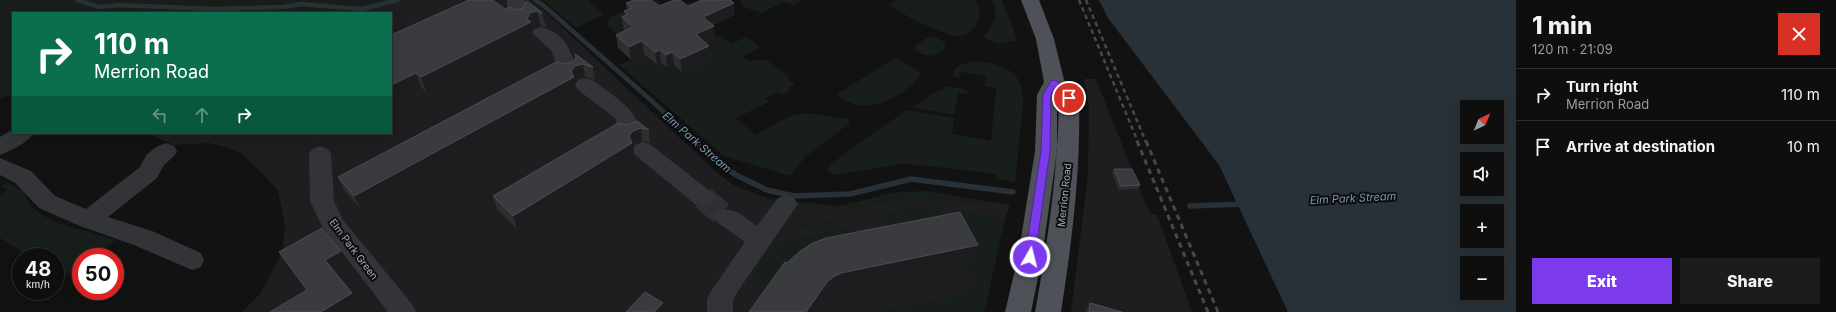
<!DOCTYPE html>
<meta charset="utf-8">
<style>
:root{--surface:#0e0e0e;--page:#1c1c1c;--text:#f1f3f6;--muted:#9b9c9e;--line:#2e2e2e;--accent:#7c3aed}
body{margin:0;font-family:Inter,sans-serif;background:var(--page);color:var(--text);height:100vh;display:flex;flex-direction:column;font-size:15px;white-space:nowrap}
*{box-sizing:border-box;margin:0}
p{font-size:13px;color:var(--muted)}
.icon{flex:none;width:22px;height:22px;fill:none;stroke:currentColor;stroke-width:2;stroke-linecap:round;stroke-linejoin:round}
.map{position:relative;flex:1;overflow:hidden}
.details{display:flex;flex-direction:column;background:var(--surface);width:320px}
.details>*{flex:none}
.guide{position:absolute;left:12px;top:12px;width:380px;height:122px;border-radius:0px;box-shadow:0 4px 16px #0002,0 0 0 1px var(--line);background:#0b6e4f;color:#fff;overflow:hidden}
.needle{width:26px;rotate:44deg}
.fabs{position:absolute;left:1460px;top:100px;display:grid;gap:8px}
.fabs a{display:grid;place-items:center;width:44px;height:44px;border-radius:0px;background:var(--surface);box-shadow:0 4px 16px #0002,0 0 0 1px var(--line);font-size:20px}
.speed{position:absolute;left:12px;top:248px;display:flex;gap:8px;font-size:20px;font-weight:700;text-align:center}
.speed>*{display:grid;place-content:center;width:52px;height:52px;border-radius:50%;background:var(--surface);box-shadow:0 4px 16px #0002,0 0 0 1px var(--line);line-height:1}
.speed small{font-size:10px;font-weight:400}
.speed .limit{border:6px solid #d22;background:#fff;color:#111}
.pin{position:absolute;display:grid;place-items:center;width:34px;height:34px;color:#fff;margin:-17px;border:2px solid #fff;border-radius:50%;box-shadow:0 1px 4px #0007}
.me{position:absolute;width:44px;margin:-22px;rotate:8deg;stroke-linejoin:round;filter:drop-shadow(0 0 3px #0008)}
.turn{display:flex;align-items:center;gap:14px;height:84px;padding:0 16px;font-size:18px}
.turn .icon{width:52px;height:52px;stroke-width:2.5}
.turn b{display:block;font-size:28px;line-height:34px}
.lanes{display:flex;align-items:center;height:38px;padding:0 16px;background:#0003;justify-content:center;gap:20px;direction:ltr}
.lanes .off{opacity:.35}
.round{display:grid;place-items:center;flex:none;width:42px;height:42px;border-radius:0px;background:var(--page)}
.summary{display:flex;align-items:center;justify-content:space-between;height:68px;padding:0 16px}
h1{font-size:24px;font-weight:800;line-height:30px}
.primary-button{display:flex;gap:8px;margin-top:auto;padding:8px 16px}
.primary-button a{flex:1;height:46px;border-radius:0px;background:var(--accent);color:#fff;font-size:16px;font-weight:800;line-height:46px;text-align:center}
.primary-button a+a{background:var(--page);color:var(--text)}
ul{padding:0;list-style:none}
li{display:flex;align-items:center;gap:12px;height:52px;padding:0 16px;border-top:1px solid var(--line)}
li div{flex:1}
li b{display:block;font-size:15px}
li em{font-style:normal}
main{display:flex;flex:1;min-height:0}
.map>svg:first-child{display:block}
.built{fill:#1e1e20}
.green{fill:#181e19}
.water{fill:#283137;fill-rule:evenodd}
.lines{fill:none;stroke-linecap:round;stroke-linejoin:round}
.stream-far1{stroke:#283137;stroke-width:4.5}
.stream{stroke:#283137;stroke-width:5.5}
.minor-tunnel{stroke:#2f3033;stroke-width:24;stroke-dasharray:24 12;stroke-linecap:butt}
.minor{fill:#333438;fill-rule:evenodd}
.major{fill:#4e5157;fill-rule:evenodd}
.rail-far1{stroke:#45484d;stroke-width:2.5;stroke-dasharray:4.5 3.5;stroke-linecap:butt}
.rail{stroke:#45484d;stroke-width:3;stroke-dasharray:5.5 4.5;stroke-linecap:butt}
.wall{fill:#2e2e31}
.shaded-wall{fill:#1d1d1f}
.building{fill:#3a3b3f;stroke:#4b4d51}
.route{fill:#7c3aed;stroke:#51269a}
.labels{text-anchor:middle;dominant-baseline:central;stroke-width:4;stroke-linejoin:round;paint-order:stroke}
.street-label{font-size:10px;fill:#a3a9b4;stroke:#0d0d0e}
.water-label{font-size:11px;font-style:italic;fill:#7898b1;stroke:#0d0d0e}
</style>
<main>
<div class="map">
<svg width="1516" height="312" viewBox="0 0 1516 312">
<rect width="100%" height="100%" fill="#121213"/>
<g class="built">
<path d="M389,0h141l15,11 172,162 17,12 35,14 71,7 52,-13 33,-2 85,14 -5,13 -21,94h-742l18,-18 22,-41 3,-28 -7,-34 -13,-15 -24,-23 -16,-6 -16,-4 -35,2 -27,-12h244v-120h-35z"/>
<path d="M1084,79h12l49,123 6,12 6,1 35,97h-121l17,-138 1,-66z"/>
</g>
<g class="green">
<path d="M0,0h389l-33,13h-343v81l-13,5z"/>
<path d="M543,0h50l-4,2 15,12 -28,14z"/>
<path d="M647,0h10l14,10 -36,30 -8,4 -19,-18 1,-8z"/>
<path d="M741,0h61l-8,5 -11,-3 -21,11 -19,-6z"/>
<path d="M897,0h79l3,10v10l-5,8 -9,7 -10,2 -39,-16 -28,-16z"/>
<path d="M992,0h10l15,39 -2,2 -16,3 -14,-5 -1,-2c10,-12 15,-23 8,-37z"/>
<path d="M720,36l11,8 15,-7 14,10 -17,10 6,4 16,-2 23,16v4l7,5 -6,4 2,2 -9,5 -5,-3 -12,6 4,4 -33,16 19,17 35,-19 17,-3 41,6 2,4 -45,34 -15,19 -66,-20 -105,-91 25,-11 12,11 5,-2 6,5 7,-3 8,7 15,-25z"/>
<path d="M928,37c7,0 14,1 18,8 -5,14 -22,13 -32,4l2,-4z"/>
<path d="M896,57l25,16c-15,26 -60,46 -84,21z"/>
<path d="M980,61c44,7 46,24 41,65 -2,19 -4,37 -6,56l-18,-3 -1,-5 -77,-9 -16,-1 -67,11 -10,-4 4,-6 29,-22 48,-33 47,8 -2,16 39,7 5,-53 -11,-2 1,-10 -26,-4 -1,7 -8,-4h3l-1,-4c8,-8 16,-9 27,-10z"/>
<path d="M944,86l20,3 4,3 1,2 -11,-1 -4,22 -42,-8c10,-4 22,-17 32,-18z"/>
<path d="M7,182l16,10 9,15 9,7 14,8 60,18 -19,17h-15v13l-8,7 -18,-7v-13h-29l-5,-6 -21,-13v-43l7,-5 -7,-4z"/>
<path d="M925,191l67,11v5l-58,-8 -17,-1 -15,1 -61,11 -39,-4 2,-2 36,2 52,-13z"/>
<path d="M911,208l28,1 9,17 -54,11 -11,-24z"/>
<path d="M957,211l48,7 -21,94h-107l82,-17 7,-4 6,-13 -8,-18 10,-3 -13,-38z"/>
<path d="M796,217l45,4 -57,10z"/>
<path d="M853,227l8,17 -86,44 -22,-11 23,-34z"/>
</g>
<path class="water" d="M1099,0h417v312h-228l-69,-147 -111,-147zM1467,107h30v30h-30zM1467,159h30v30h-30zM1467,211h30v30h-30zM1467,263h30v30h-30z"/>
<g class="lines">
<g class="stream-far1">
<path d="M77,0l22,7 20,-2 95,4 70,-2 17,-3 60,5 37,-9"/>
<path d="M535,0l8,5 110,97 42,40"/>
</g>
<g class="stream">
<path d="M694,141l18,17 24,17 31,15 26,6 57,-2 61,-15 102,13"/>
<path d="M1190,206l53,-2"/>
</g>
<path class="minor-tunnel" d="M703,198l23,19"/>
<g class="minor">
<path d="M507,0h18v6l4,11 -3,4 -6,2 -6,-2 -7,-15z"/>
<path d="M541,27c24,6 29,22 36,43l-3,4 -7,2 -7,-2 -9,-24 -19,-17 2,-4z"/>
<path d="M585,78l7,2c19,14 42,26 48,50l-3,5 -8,2 -8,-2 -6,-17 -37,-28 -3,-5 3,-5z"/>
<path d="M13,129v4h21c-7,10 -23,18 -34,22v-18z"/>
<path d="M643,142l8,3 60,47 4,6 -4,6 -8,3 -8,-3 -60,-49 -3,-5 3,-5z"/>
<path d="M166,143l8,3 3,5 -3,5 -10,9 -7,13 -49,39 44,14 49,22 3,7 -3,7 -9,3 -58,-25 -54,-19 -41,-18 -24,-25 -15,-8v-17l31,13 24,25 31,13 54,-42 7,-13 11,-8z"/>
<path d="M320,146l8,3 3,5 3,47 9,19 69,84 4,8h-28l-66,-86 -12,-25 -1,-47 3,-5z"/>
<path d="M786,195l8,3 4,6 -60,87 -5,9v12h-26v-13l4,-8 34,-49 -27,-19 -4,-6 4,-6c16,-5 26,6 39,15l21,-28z"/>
</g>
<path class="major" d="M1021,0h18l15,39 10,41 15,18c2,72 -7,143 -18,214h-26c13,-71 23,-141 24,-213l-2,-1v53l-15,106 -11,55h-26l13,-55 17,-106 2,-56 7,-13 -8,-43z"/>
<g class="rail-far1">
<path d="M1079,0l59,142"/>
<path d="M1086,0l60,142"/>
</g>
<g class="rail">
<path d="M1137,141l71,171"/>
<path d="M1146,141l72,171"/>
</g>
</g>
<g class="wall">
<path d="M626,3l33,3h29l46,-3v12l-21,10 2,14 -9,4 3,3 1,12 -28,14 -8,-7 -7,3 -6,-5 -4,2 -13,-11 -13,6 -13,-12 -2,-13 9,-4 -1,-1 -2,-13 3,-1 -1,-5 3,-1z"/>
<path d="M523,8l19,5 4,14 -5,-1 -7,2 -2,2 2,7 -108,55 -5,-5 -30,16v-68l114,-26 12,1z"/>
<path d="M576,58l17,9 2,13 -10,-3 -7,2 -3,4 1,7 -215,119 -17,-19 -6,-13 226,-113 8,-2z"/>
<path d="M637,121l12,9 1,13 -8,-2 -8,3 -1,2 1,10 -117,73 -20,-20 -4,-13 134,-71z"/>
<path d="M311,133h20l-14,7z"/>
<path d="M1114,169l26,16 -2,4 -19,1 -7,-17z"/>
<path d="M279,252l66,7 -14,8 25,34 -49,-11z"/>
<path d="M1090,303l32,9h-37z"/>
</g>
<g class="shaded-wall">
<path d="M734,3v12l-31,14v-12z"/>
<path d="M537,11l4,15 -7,2 -2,2 2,7 -108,55 -5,-15 106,-58 3,-6z"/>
<path d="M714,26l1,13 -18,8 -1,-13z"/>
<path d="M642,41l2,13 -13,6 -2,-13z"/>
<path d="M709,46l1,12 -28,14 -2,-13z"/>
<path d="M660,50l1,13 -4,2 -2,-13z"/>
<path d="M672,52l2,13 -7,3 -1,-13z"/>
<path d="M583,64l2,13 -7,2 -3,4 1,7 -215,119 -7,-13 217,-125 4,-5z"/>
<path d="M416,73l5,14 -30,16v-18z"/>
<path d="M641,128l1,13 -8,3 -1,2 1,10 -117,73 -4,-13 116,-80 4,-5z"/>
<path d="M313,133h18l-14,7z"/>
<path d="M978,245l-4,13 -135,28 -8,4 -5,4 -12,18h-8l21,-30 6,-5 8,-4z"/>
<path d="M341,251l4,8 -16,9 -4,-8z"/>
<path d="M352,293l4,8 -18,11h-17z"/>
<path d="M663,303v4l-4,5h-5z"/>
</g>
<g class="building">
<path d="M469,0h24l12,9 4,-2 8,3 6,-2 4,-7 15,12 -5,-2 -7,2 -3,6 4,3 -110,55 -5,-4 -25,12v-50z"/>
<path d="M634,0h17l8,6 15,-6h6l8,6 14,-6h28l4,3 -31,14 11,9 -18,8 13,12 -29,13 -8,-7 -6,3 -6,-5 -5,2 -13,-11 -13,6 -13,-12 17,-8 -11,-10 6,-3 -4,-3 8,-3 -6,-5z"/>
<path d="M575,54l18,13 -10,-3 -8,2 -4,5 3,6 -220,119 -16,-19 218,-115 8,2 8,-2 4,-4z"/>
<path d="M637,121l12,9 -8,-2 -8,3 -4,5 3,7 -119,73 -20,-20 125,-73 9,2z"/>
<path d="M1114,169h18l8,16 -19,1z"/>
<path d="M960,212l18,33 -137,28 -8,4 -6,5 -21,30h-57l36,-50 2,1 12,-11 12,-8 15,-6z"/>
<path d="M322,228l19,23 -16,9 27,33 -31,19h-51l37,-22 -28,-38z"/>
<path d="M645,292l18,11 -9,9h-28z"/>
<path d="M1090,303l32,9h-33z"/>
</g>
<path class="route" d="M1054,80l3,1 16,17 -1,2h-6l-11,-12 -4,7 -1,56 -15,106 -1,3h-8l-1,-3 16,-106 2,-56 8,-14z"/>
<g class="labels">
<g class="street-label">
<text transform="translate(1064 195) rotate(-84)">Merrion Road</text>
<text transform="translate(354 249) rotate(53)">Elm Park Green</text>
</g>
<g class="water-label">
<text transform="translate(697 142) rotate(41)">Elm Park Stream</text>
<text transform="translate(1353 198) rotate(-3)">Elm Park Stream</text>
</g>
</g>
</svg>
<div class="fabs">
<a><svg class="needle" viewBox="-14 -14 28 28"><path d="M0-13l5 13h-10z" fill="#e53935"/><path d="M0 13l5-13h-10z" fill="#9b9c9e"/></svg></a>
<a><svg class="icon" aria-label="sound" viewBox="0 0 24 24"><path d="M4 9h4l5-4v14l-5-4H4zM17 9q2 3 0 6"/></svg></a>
<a>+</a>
<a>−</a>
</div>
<div class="speed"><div>48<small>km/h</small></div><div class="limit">50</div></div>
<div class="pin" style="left:1069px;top:98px;background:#d93025"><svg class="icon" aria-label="arrive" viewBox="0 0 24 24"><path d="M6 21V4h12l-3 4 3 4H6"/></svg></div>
<svg class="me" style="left:1030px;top:257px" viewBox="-20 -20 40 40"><circle r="17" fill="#7c3aed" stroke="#fff" stroke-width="3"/><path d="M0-11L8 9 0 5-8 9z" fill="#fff"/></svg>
<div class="guide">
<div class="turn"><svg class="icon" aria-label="right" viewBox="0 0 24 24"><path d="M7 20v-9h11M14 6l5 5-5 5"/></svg><div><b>110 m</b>Merrion Road</div></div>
<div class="lanes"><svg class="icon off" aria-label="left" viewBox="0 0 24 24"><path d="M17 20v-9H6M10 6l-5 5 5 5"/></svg><svg class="icon off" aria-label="ahead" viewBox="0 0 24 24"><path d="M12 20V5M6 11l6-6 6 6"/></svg><svg class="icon" aria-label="right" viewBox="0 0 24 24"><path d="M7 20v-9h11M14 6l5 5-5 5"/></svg></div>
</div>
</div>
<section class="details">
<div class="summary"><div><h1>1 min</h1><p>120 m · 21:09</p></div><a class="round" style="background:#d93025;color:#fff"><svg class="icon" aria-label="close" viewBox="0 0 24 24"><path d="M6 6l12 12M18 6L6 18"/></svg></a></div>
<ul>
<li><svg class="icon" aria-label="right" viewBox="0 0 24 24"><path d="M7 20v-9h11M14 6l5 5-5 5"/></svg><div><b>Turn right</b><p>Merrion Road</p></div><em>110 m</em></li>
<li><svg class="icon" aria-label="arrive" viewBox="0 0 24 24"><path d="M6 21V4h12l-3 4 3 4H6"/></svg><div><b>Arrive at destination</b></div><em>10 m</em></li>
</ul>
<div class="primary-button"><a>Exit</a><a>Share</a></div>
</section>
</main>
